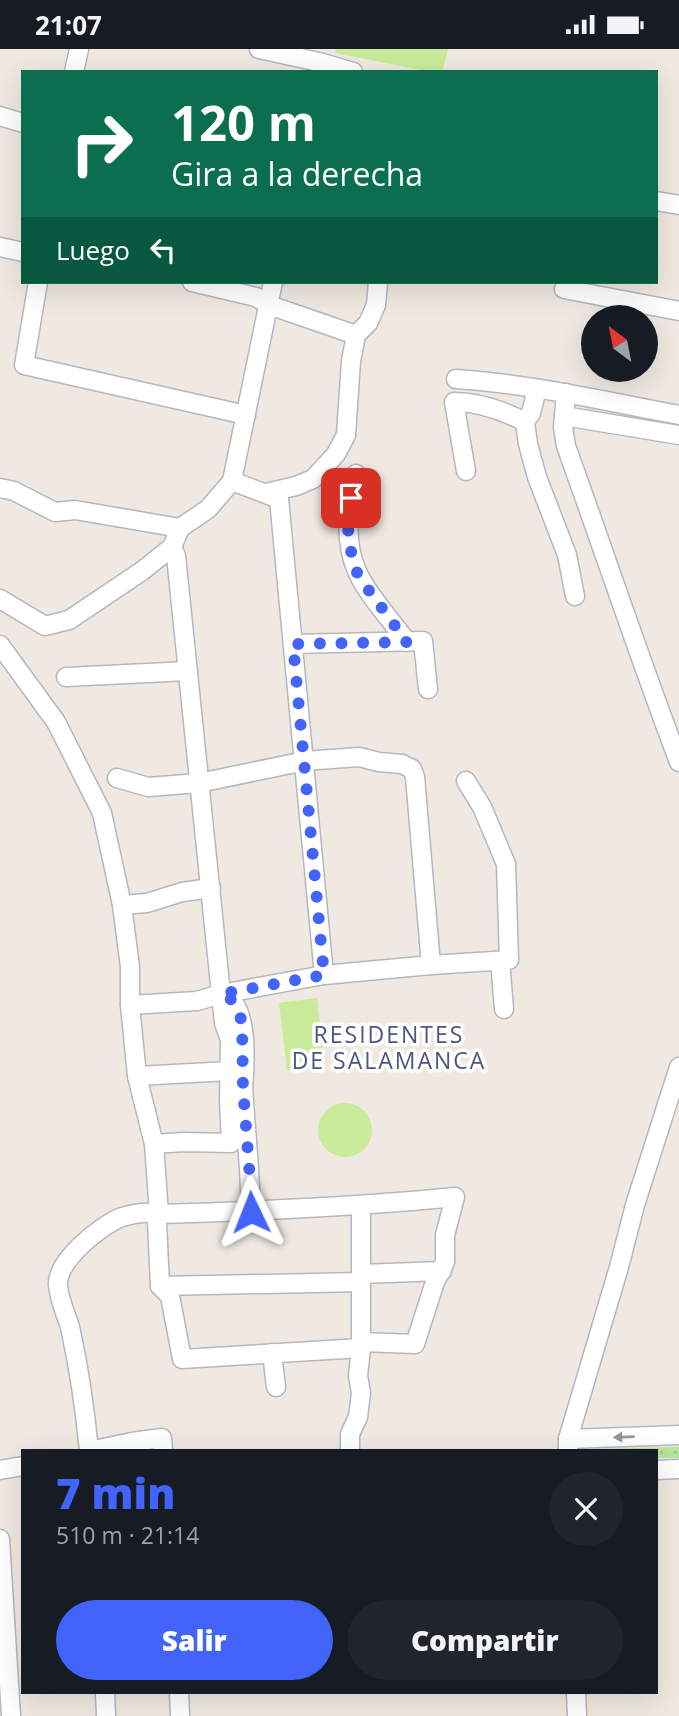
<!DOCTYPE html>
<html lang="es">
<meta charset="utf-8">
<style>
:root{--surface:#171b24;--page:#20242c;--text:#f1f3f6;--muted:#9ea1a6;--accent:#4264fb}
body{margin:0;font-family:"Open Sans",sans-serif;background:var(--page);color:var(--text);height:100vh;display:flex;flex-direction:column;font-size:26px;white-space:nowrap}
*{box-sizing:border-box;margin:0}
p{font-size:23px;color:var(--muted)}
.icon{flex:none;width:38px;height:38px;fill:none;stroke:currentColor;stroke-width:2;stroke-linecap:round;stroke-linejoin:round}
.map{position:relative;flex:1;overflow:hidden}
.details{position:absolute;left:21px;top:1400px;width:637px;height:245px;display:flex;flex-direction:column;background:var(--surface);border-radius:0px;box-shadow:0 7px 28px #0002}
.details>*{flex:none}
.hud{position:absolute;left:21px;top:21px;width:637px;height:214px;border-radius:0px;box-shadow:0 7px 28px #0002;background:#0b6e4f;color:#fff;overflow:hidden}
.needle{width:46px;rotate:328deg}
.tools{position:absolute;left:581px;top:256px;display:grid;gap:14px}
.tools a{display:grid;place-items:center;width:77px;height:77px;border-radius:50%;background:var(--surface);box-shadow:0 7px 28px #0002;font-size:35px}
.pin{position:absolute;display:grid;place-items:center;width:60px;height:60px;color:#fff;margin:-30px;border-radius:14px;box-shadow:0 4px 10px #0006}
.me{position:absolute;width:77px;margin:-38px;rotate:358deg;stroke-linejoin:round;filter:drop-shadow(0 0 5px #0008)}
.turn{display:flex;align-items:center;gap:24px;height:147px;padding:0 35px;font-size:32px}
.turn .icon{width:91px;height:91px;stroke-width:2.5}
.turn b{display:block;font-size:49px;line-height:60px}
.then{display:flex;align-items:center;height:66px;padding:0 35px;background:#0003;gap:14px;font-size:26px}
.round{display:grid;place-items:center;flex:none;width:74px;height:74px;border-radius:37px;background:var(--page)}
.headline{display:flex;align-items:center;justify-content:space-between;height:119px;padding:0 35px}
h1{font-size:42px;font-weight:800;line-height:52px;color:var(--accent)}
.primary-button{display:flex;gap:14px;margin-top:auto;padding:14px 35px}
.primary-button a{flex:1;height:80px;border-radius:42px;background:var(--accent);color:#fff;font-size:28px;font-weight:800;line-height:80px;text-align:center}
.primary-button a+a{background:var(--page);color:var(--text)}
.status{display:flex;justify-content:space-between;align-items:center;height:49px;padding:0 35px;background:var(--surface);direction:ltr}
.status svg{height:19px;fill:currentColor}
.map>svg:first-child{display:block}
.grass{fill:url(#grass-dots)}
.pitch{fill:#c9ec9a}
.lines{fill:none;stroke-linecap:round;stroke-linejoin:round}
.minor-casing{stroke:#b4b7c1;stroke-width:21}
.minor{stroke:#fff;stroke-width:18}
.oneway{fill:#969696}
.route{stroke:#4264fb;stroke-width:12;stroke-dasharray:0 21.6}
.labels{text-anchor:middle;dominant-baseline:central;stroke-width:7;stroke-linejoin:round;paint-order:stroke}
.neighbourhood-label{font-size:23px;letter-spacing:2px;fill:#4d5680;stroke:#fff}
</style>
<div class="status"><b>21:07</b><svg viewBox="0 0 49 12"><path d="M0 12V9h3v3zM5 12V6h3v6zM10 12V3h3v9zM15 12V0h3v12zM26 1h20v11H26zM47 4h2v5h-2z"/></svg></div>
<div class="map">
<svg width="679" height="1667" viewBox="0 0 679 1667">
<defs>
<pattern id="grass-dots" width="8" height="8" patternUnits="userSpaceOnUse" patternTransform="scale(1.75)"><rect width="8" height="8" fill="#b6e59e"/><path d="M2 2h.1M6 6h.1" fill="none" stroke="#9dc588" stroke-width="1.8" stroke-linecap="round"/></pattern>
</defs>
<rect width="100%" height="100%" fill="#efe9e1"/>
<path class="grass" d="M679,1398v11h-23v-7h-66v-2z"/>
<g class="pitch">
<path d="M336,0h112l-6,23h-11l-96,-19z"/>
<path d="M317,949l7,67 -37,5 -8,-67z"/>
<circle cx="345" cy="1081" r="27"/>
</g>
<g class="lines">
<defs>
<g id="minor">
<path d="M259,0l60,13 34,10"/>
<path d="M74,23l5,-23"/>
<path d="M0,67l23,7"/>
<path d="M656,152l23,4"/>
<path d="M0,198l23,5"/>
<path d="M38,233l-14,83 222,50"/>
<path d="M192,233l64,15 13,8 87,30"/>
<path d="M564,240l115,22"/>
<path d="M456,330c75,5 149,22 223,36"/>
<path d="M537,340l-6,24 -6,9 3,22 9,33 30,78 8,41"/>
<path d="M566,344l-3,34 3,19c38,105 73,211 113,316"/>
<path d="M564,367l115,19"/>
<path d="M466,422l-12,-69c24,0 50,9 71,20"/>
<path d="M356,425c-7,32 -13,66 1,97 9,22 35,50 50,71"/>
<path d="M232,432l47,18 45,476"/>
<path d="M0,439l14,3 41,21 20,-2 105,18"/>
<path d="M266,444l30,-7 17,-7 23,-25 10,-19 5,-74 5,-26 12,-12 8,-18 2,-23"/>
<path d="M172,498l4,9 45,438c3,2 7,3 10,6 17,15 14,67 12,88l6,80 2,43"/>
<path d="M0,550l45,27 24,-6 73,-49 30,-24 8,-19 28,-19 24,-28 41,-199"/>
<path d="M293,595l130,-3 5,48"/>
<path d="M0,596l56,77 46,91 20,92 8,62v38l7,71 17,68 5,70 -2,8 3,64 10,10 12,63 179,-11"/>
<path d="M66,628l122,-6"/>
<path d="M117,729l31,9 51,-4 106,-22 54,-4 20,5 23,2 10,5 3,8 16,188"/>
<path d="M122,856l25,-2 35,-11 29,-4"/>
<path d="M500,912l4,48"/>
<path d="M130,956l67,-4 24,-7 103,-19 107,-10 78,-5 -3,-96 -24,-57 -16,-26"/>
<path d="M137,1027l92,-5"/>
<path d="M154,1095l29,-2 48,1 -2,-42 1,-61 -6,-17 -3,-29"/>
<path d="M361,1225l81,-3"/>
<path d="M160,1237l201,-4"/>
<path d="M272,1304l4,34"/>
<path d="M568,1390l111,-4"/>
<path d="M163,1402l-1,-13 -30,4 -43,9c-4,-42 -10,-83 -19,-124 -4,-13 -11,-27 -12,-42 -2,-24 43,-60 64,-68 13,-4 25,-6 37,-3 99,-3 197,-7 296,-17l-10,38v27l-10,20 -20,62 -54,-2"/>
<path d="M350,1402v-17l8,-17 3,-24 -3,-17 3,-28v-142"/>
<path d="M568,1402v-12l51,-172 16,-62 44,-138"/>
<path d="M0,1421l23,-4"/>
<path d="M656,1421l23,-1"/>
<path d="M0,1490l11,177"/>
<path d="M105,1643l1,24"/>
<path d="M179,1643l1,24"/>
<path d="M576,1643l1,24"/>
</g>
</defs>
<use href="#minor" class="minor-casing"/>
<use href="#minor" class="minor"/>
</g>
<defs><path id="oneway-solid" d="M-6-.8H1V-3.2L6.5 0L1 3.2V.8H-6Z" transform="scale(1.75)"/></defs>
<use class="oneway" href="#oneway-solid" transform="translate(624 1388) rotate(178)"/>
<g class="lines">
<path class="route" d="M251,1163v-20l-8,-104 -1,-67 -10,-21 -11,-6 103,-19 -31,-331 114,-2 -45,-61 -7,-12 -4,-18 -4,-30 4,-23"/>
</g>
<g class="labels">
<g class="neighbourhood-label">
<text x="389" y="985">RESIDENTES<tspan x="389" dy="26">DE SALAMANCA</tspan></text>
</g>
</g>
</svg>
<div class="tools">
<a><svg class="needle" viewBox="-14 -14 28 28"><path d="M0-13l5 13h-10z" fill="#e53935"/><path d="M0 13l5-13h-10z" fill="#9ea1a6"/></svg></a>
</div>
<div class="pin" style="left:351px;top:449px;background:#d93025"><svg class="icon" aria-label="arrive" viewBox="0 0 24 24"><path d="M6 21V4h12l-3 4 3 4H6"/></svg></div>
<svg class="me" style="left:251px;top:1163px" viewBox="-20 -20 40 40"><path d="M0-17L14 15 0 8-14 15z" fill="#4264fb" stroke="#fff" stroke-width="4"/></svg>
<div class="hud">
<div class="turn"><svg class="icon" aria-label="right" viewBox="0 0 24 24"><path d="M7 20v-9h11M14 6l5 5-5 5"/></svg><div><b>120 m</b>Gira a la derecha</div></div>
<div class="then">Luego<svg class="icon" aria-label="left" viewBox="0 0 24 24"><path d="M17 20v-9H6M10 6l-5 5 5 5"/></svg></div>
</div>
<section class="details">
<div class="headline"><div><h1>7 min</h1><p>510 m · 21:14</p></div><a class="round"><svg class="icon" aria-label="close" viewBox="0 0 24 24"><path d="M6 6l12 12M18 6L6 18"/></svg></a></div>
<div class="primary-button"><a>Salir</a><a>Compartir</a></div>
</section>
</div>
